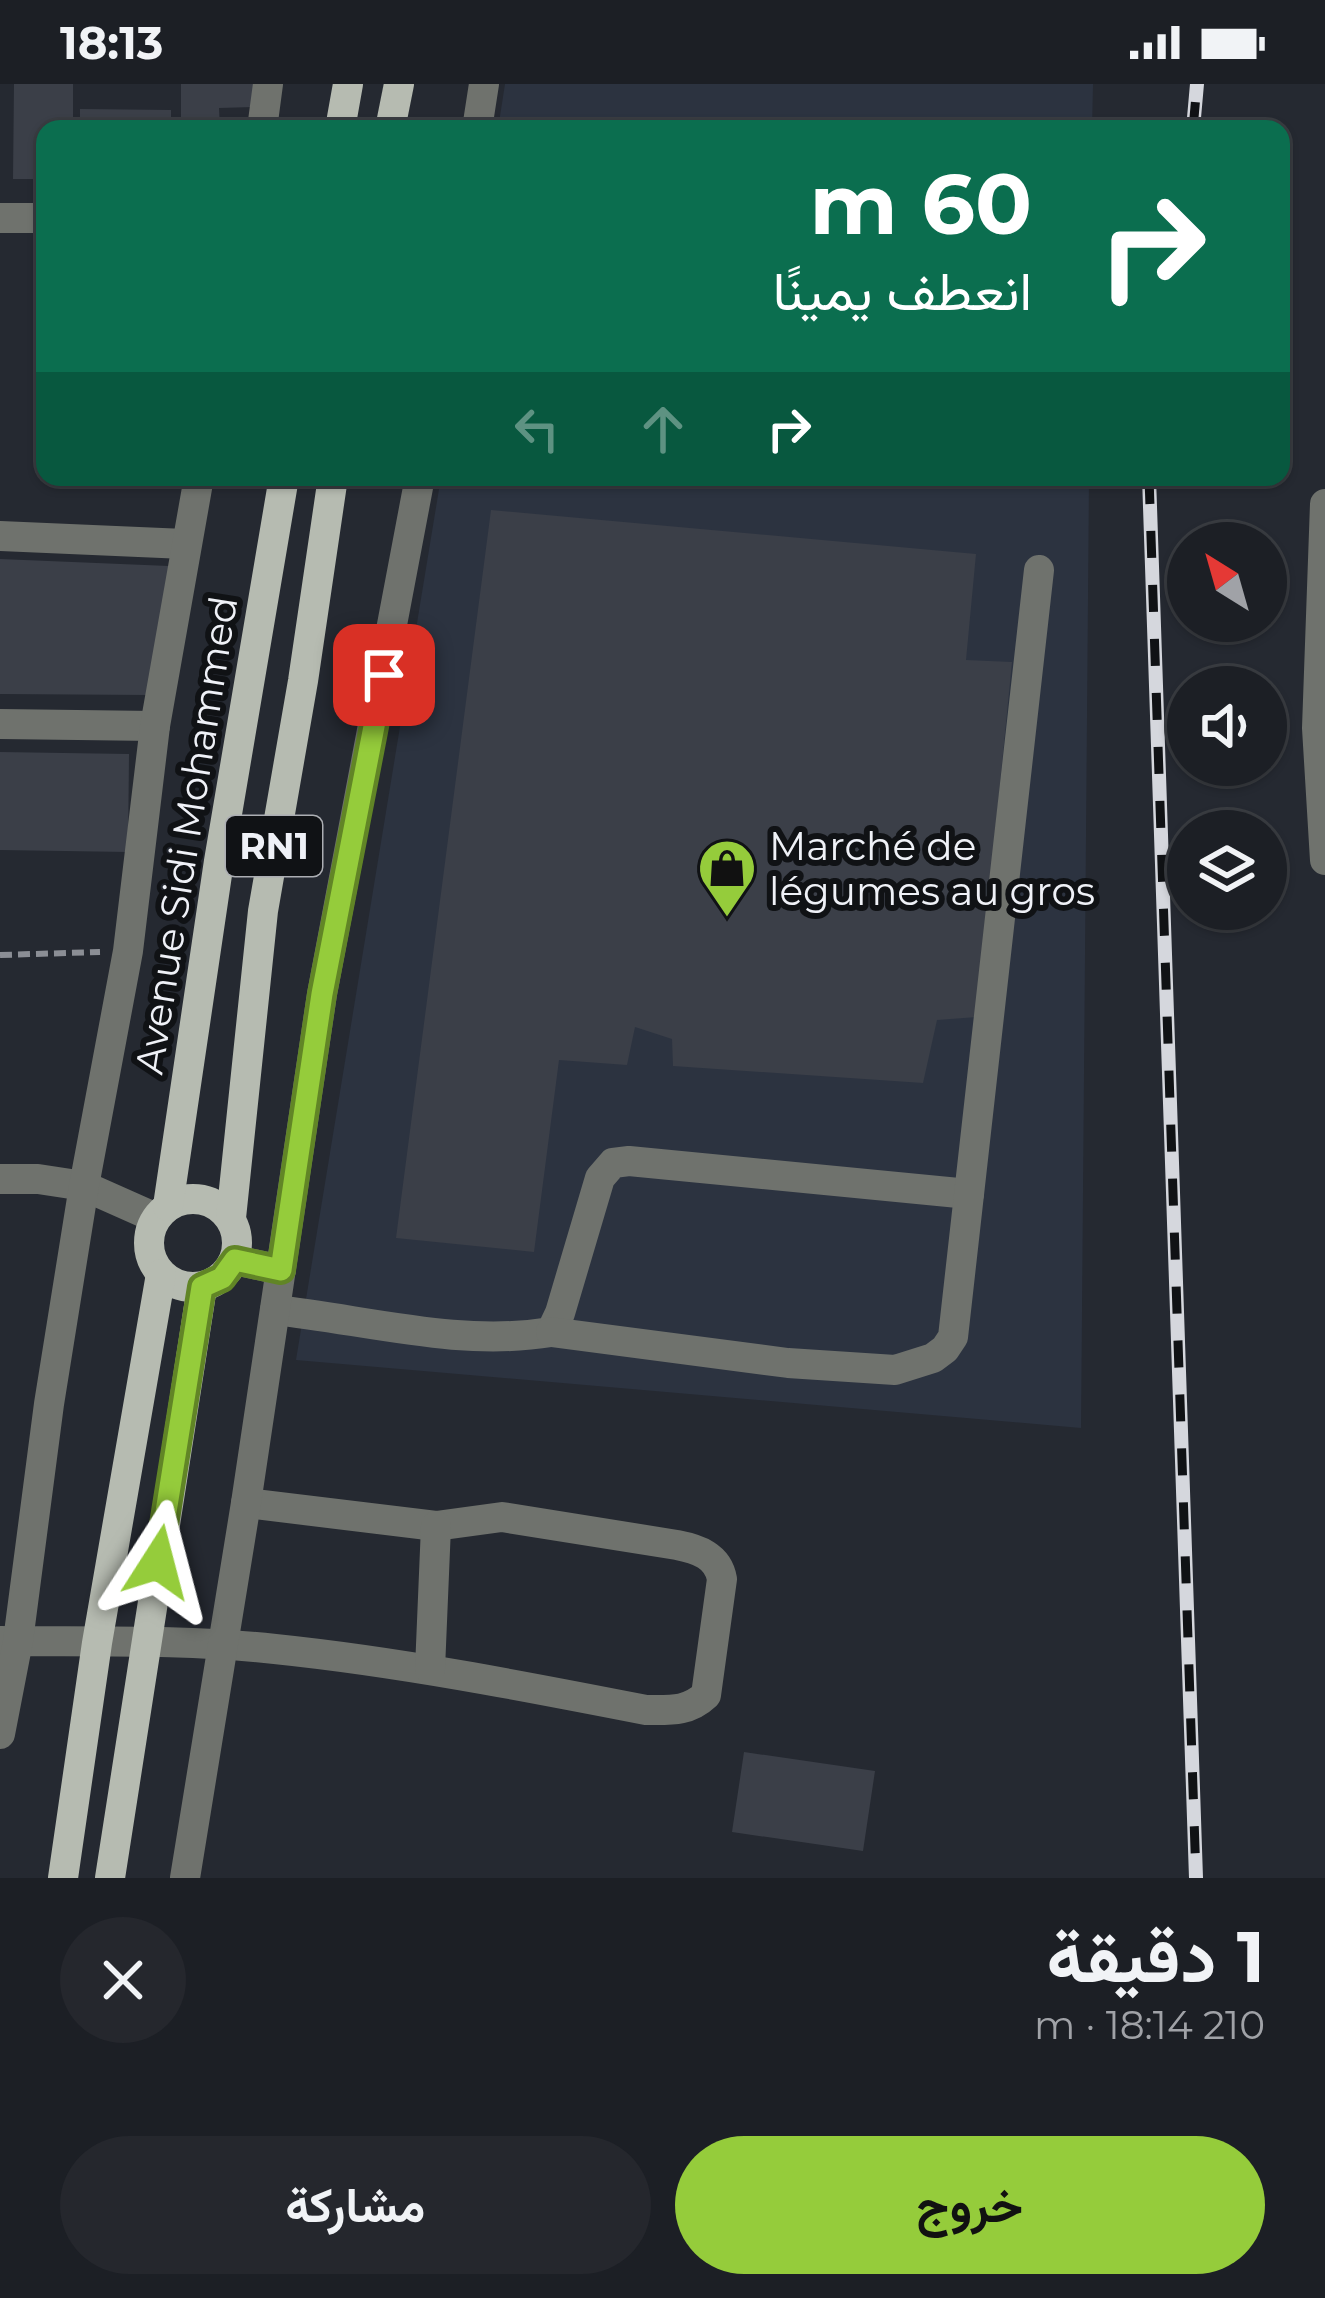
<!DOCTYPE html>
<html lang="ar">
<meta charset="utf-8">
<style>
:root{--surface:#1c1f25;--page:#25272d;--text:#f1f3f6;--muted:#a0a2a7;--line:#3a3d42;--accent:#95cc3b}
body{margin:0;font-family:Montserrat,Vazirmatn,sans-serif;background:var(--page);color:var(--text);direction:rtl;height:100vh;display:flex;flex-direction:column;font-size:45px;white-space:nowrap}
*{box-sizing:border-box;margin:0}
p{font-size:39px;color:var(--muted)}
.icon{flex:none;width:66px;height:66px;fill:none;stroke:currentColor;stroke-width:2;stroke-linecap:round;stroke-linejoin:round}
.map{position:relative;height:1794px;overflow:hidden;direction:ltr}
.drawer{display:flex;flex-direction:column;background:var(--surface);flex:1}
.drawer>*{flex:none}
.guide{position:absolute;left:36px;top:36px;width:1254px;height:366px;border-radius:24px;box-shadow:0 3px 9px #0004,0 0 0 3px var(--line);direction:rtl;background:#0b6e4f;color:#fff;overflow:hidden}
.needle{width:78px;rotate:323deg}
.buttons{position:absolute;left:1167px;top:438px;display:grid;gap:24px}
.buttons a{display:grid;place-items:center;width:120px;height:120px;border-radius:50%;background:var(--surface);box-shadow:0 3px 9px #0004,0 0 0 3px var(--line);font-size:60px}
.pin{position:absolute;display:grid;place-items:center;width:102px;height:102px;color:#fff;margin:-51px;border-radius:24px;box-shadow:0 6px 18px #0006}
.me{position:absolute;width:132px;margin:-66px;rotate:9deg;stroke-linejoin:round;filter:drop-shadow(0 0 9px #0008)}
.turn{display:flex;align-items:center;gap:42px;height:252px;padding:0 60px;font-size:54px}
.turn .icon{width:156px;height:156px;stroke-width:2.5}
.turn b{display:block;font-size:84px;line-height:102px}
.lanes{display:flex;align-items:center;height:114px;padding:0 60px;background:#0003;justify-content:center;gap:60px;direction:ltr}
.lanes .off{opacity:.35}
.round{display:grid;place-items:center;flex:none;width:126px;height:126px;border-radius:63px;background:var(--page)}
.head{display:flex;align-items:center;justify-content:space-between;height:204px;padding:0 60px}
h1{font-size:72px;font-weight:700;line-height:90px}
.action{display:flex;gap:24px;margin-top:auto;padding:24px 60px}
.action a{flex:1;height:138px;border-radius:72px;background:var(--accent);color:#111;font-size:48px;font-weight:700;line-height:138px;text-align:center}
.action a+a{background:var(--page);color:var(--text)}
.status{display:flex;justify-content:space-between;align-items:center;height:84px;padding:0 60px;background:var(--surface);direction:ltr}
.status svg{height:33px;fill:currentColor}
.map>svg:first-child{display:block}
.built{fill:#2c3340}
.building{fill:#3b3f48}
.lines{fill:none;stroke-linecap:round;stroke-linejoin:round}
.path{stroke:#8b8e95;stroke-width:6;stroke-dasharray:12 6;stroke-linecap:butt}
.minor{stroke:#6f726d;stroke-width:30}
.major{stroke:#b6bbb1;stroke-width:30}
.rail-casing{stroke:#d5d7dd;stroke-width:14}
.rail{stroke:#101215;stroke-width:9;stroke-dasharray:27;stroke-linecap:butt}
.route-casing{stroke:#618526;stroke-width:30}
.route{stroke:#95cc3b;stroke-width:21}
.labels{text-anchor:middle;dominant-baseline:central;stroke-width:12;stroke-linejoin:round;paint-order:stroke}
.shield{fill:#101215;stroke:#acaeb3;stroke-width:3}
.shield-label{font-size:36px;font-weight:bold;fill:#eff1f7}
.street-label{font-size:39px;fill:#eff1f7;stroke:#101215}
.poi-label{font-size:39px;fill:#eff1f7;stroke:#101215;text-anchor:start}
</style>
<div class="status"><b>18:13</b><svg viewBox="0 0 49 12"><path d="M0 12V9h3v3zM5 12V6h3v6zM10 12V3h3v9zM15 12V0h3v12zM26 1h20v11H26zM47 4h2v5h-2z"/></svg></div>
<div class="map">
<svg width="1325" height="1794" viewBox="0 0 1325 1794">
<rect width="100%" height="100%" fill="#252931"/>
<g class="built">
<path d="M505,0h588l-1,45h-594z"/>
<path d="M441,393h648l-8,951 -785,-68z"/>
</g>
<g class="building">
<path d="M14,0h59v38l7,1v-14l91,1v19h-126v50h-32z"/>
<path d="M181,0h72v23l-34,1 1,21h-39z"/>
<path d="M491,426l485,44 -10,106 46,2 -35,355 -40,3 -14,63 -250,-17 -1,-27 -37,-12 -8,38 -68,-5 -25,192 -138,-14z"/>
<path d="M0,475l169,7 -20,129 -149,-1z"/>
<path d="M0,668l129,2 -1,98 -128,-2z"/>
<path d="M744,1668l131,19 -12,80 -131,-19z"/>
</g>
<g class="lines">
<path class="path" d="M0,871l100,-3"/>
<g class="minor">
<path d="M262,45l6,-45"/>
<path d="M477,45l7,-45"/>
<path d="M0,134h45"/>
<path d="M1325,420l-8,224 8,132"/>
<path d="M0,452l185,8"/>
<path d="M0,640l155,2"/>
<path d="M0,1095h38l46,7 72,32"/>
<path d="M235,1176l46,10"/>
<path d="M275,1226c91,10 185,37 276,22l9,-19 40,-135 13,-15 16,-2 340,33"/>
<path d="M551,1248l237,31 107,7 38,-12 12,-9 8,-12 86,-767"/>
<path d="M0,1557c91,1 184,-2 275,8 125,13 248,37 371,61 24,0 42,2 60,-15l16,-116c-4,-23 -24,-30 -45,-34l-175,-28 -66,9 -190,-23"/>
<path d="M430,1585l6,-143"/>
<path d="M0,1650l18,-93 31,-237 35,-218 44,-235 27,-225 44,-249"/>
<path d="M185,1794l61,-375 76,-509 98,-517"/>
</g>
<g class="major">
<path d="M340,45l8,-45"/>
<path d="M390,45l9,-45"/>
<circle cx="193" cy="1159" r="44"/>
<path d="M168,1122l51,-345 65,-384"/>
<path d="M231,1134l32,-307 40,-230 30,-204"/>
<path d="M63,1794l34,-235 64,-369"/>
<path d="M110,1794l92,-591"/>
</g>
<defs>
<g id="rail">
<path d="M1193,45l4,-45"/>
<path d="M1149,393l47,1401"/>
</g>
</defs>
<use href="#rail" class="rail-casing"/>
<use href="#rail" class="rail"/>
</g>
<g class="lines">
<defs>
<path id="route" d="M158,1478l44,-275 20,-9 13,-18 46,10 41,-276 62,-319"/>
</defs>
<use href="#route" class="route-casing"/>
<use href="#route" class="route"/>
</g>
<defs>
<symbol id="shop-pin" viewBox="-11 -11 22 30"><path d="M0 17L-7.5 6A9.5 9.5 0 1 1 7.5 6Z" fill="#95cc3b" stroke="#101215"/><path d="M-5-2.5h2.3a2.7 3.5 0 0 1 5.4 0H5L5.5 6h-11ZM-1.5-2.5h3a1.5 2.3 0 0 0-3 0Z" fill="#111"/></symbol>
</defs>
<g fill-rule="evenodd">
<use href="#shop-pin" x="694" y="751" width="66" height="90"/>
</g>
<g class="labels">
<rect class="shield" x="226" y="732" width="96" height="60" rx="9"/>
<g class="shield-label">
<text x="274" y="762">RN1</text>
</g>
<g class="street-label">
<text transform="translate(186 751) rotate(-81)">Avenue Sidi Mohammed</text>
</g>
<g class="poi-label">
<text x="769" y="762">Marché de<tspan x="769" dy="45">légumes au gros</tspan></text>
</g>
</g>
</svg>
<div class="buttons">
<a><svg class="needle" viewBox="-14 -14 28 28"><path d="M0-13l5 13h-10z" fill="#e53935"/><path d="M0 13l5-13h-10z" fill="#a0a2a7"/></svg></a>
<a><svg class="icon" aria-label="sound" viewBox="0 0 24 24"><path d="M4 9h4l5-4v14l-5-4H4zM17 9q2 3 0 6"/></svg></a>
<a><svg class="icon" aria-label="layers" viewBox="0 0 24 24"><path d="M12 4l9 5-9 5-9-5zM3 14l9 5 9-5"/></svg></a>
</div>
<div class="pin" style="left:384px;top:591px;background:#d93025"><svg class="icon" aria-label="arrive" viewBox="0 0 24 24"><path d="M6 21V4h12l-3 4 3 4H6"/></svg></div>
<svg class="me" style="left:158px;top:1478px" viewBox="-20 -20 40 40"><path d="M0-17L14 15 0 8-14 15z" fill="#95cc3b" stroke="#fff" stroke-width="4"/></svg>
<div class="guide">
<div class="turn"><svg class="icon" aria-label="right" viewBox="0 0 24 24"><path d="M7 20v-9h11M14 6l5 5-5 5"/></svg><div><b>60 m</b>انعطف يمينًا</div></div>
<div class="lanes"><svg class="icon off" aria-label="left" viewBox="0 0 24 24"><path d="M17 20v-9H6M10 6l-5 5 5 5"/></svg><svg class="icon off" aria-label="ahead" viewBox="0 0 24 24"><path d="M12 20V5M6 11l6-6 6 6"/></svg><svg class="icon" aria-label="right" viewBox="0 0 24 24"><path d="M7 20v-9h11M14 6l5 5-5 5"/></svg></div>
</div>
</div>
<section class="drawer">
<div class="head"><div><h1>1 دقيقة</h1><p>210 m · 18:14</p></div><a class="round"><svg class="icon" aria-label="close" viewBox="0 0 24 24"><path d="M6 6l12 12M18 6L6 18"/></svg></a></div>
<div class="action"><a>خروج</a><a>مشاركة</a></div>
</section>
